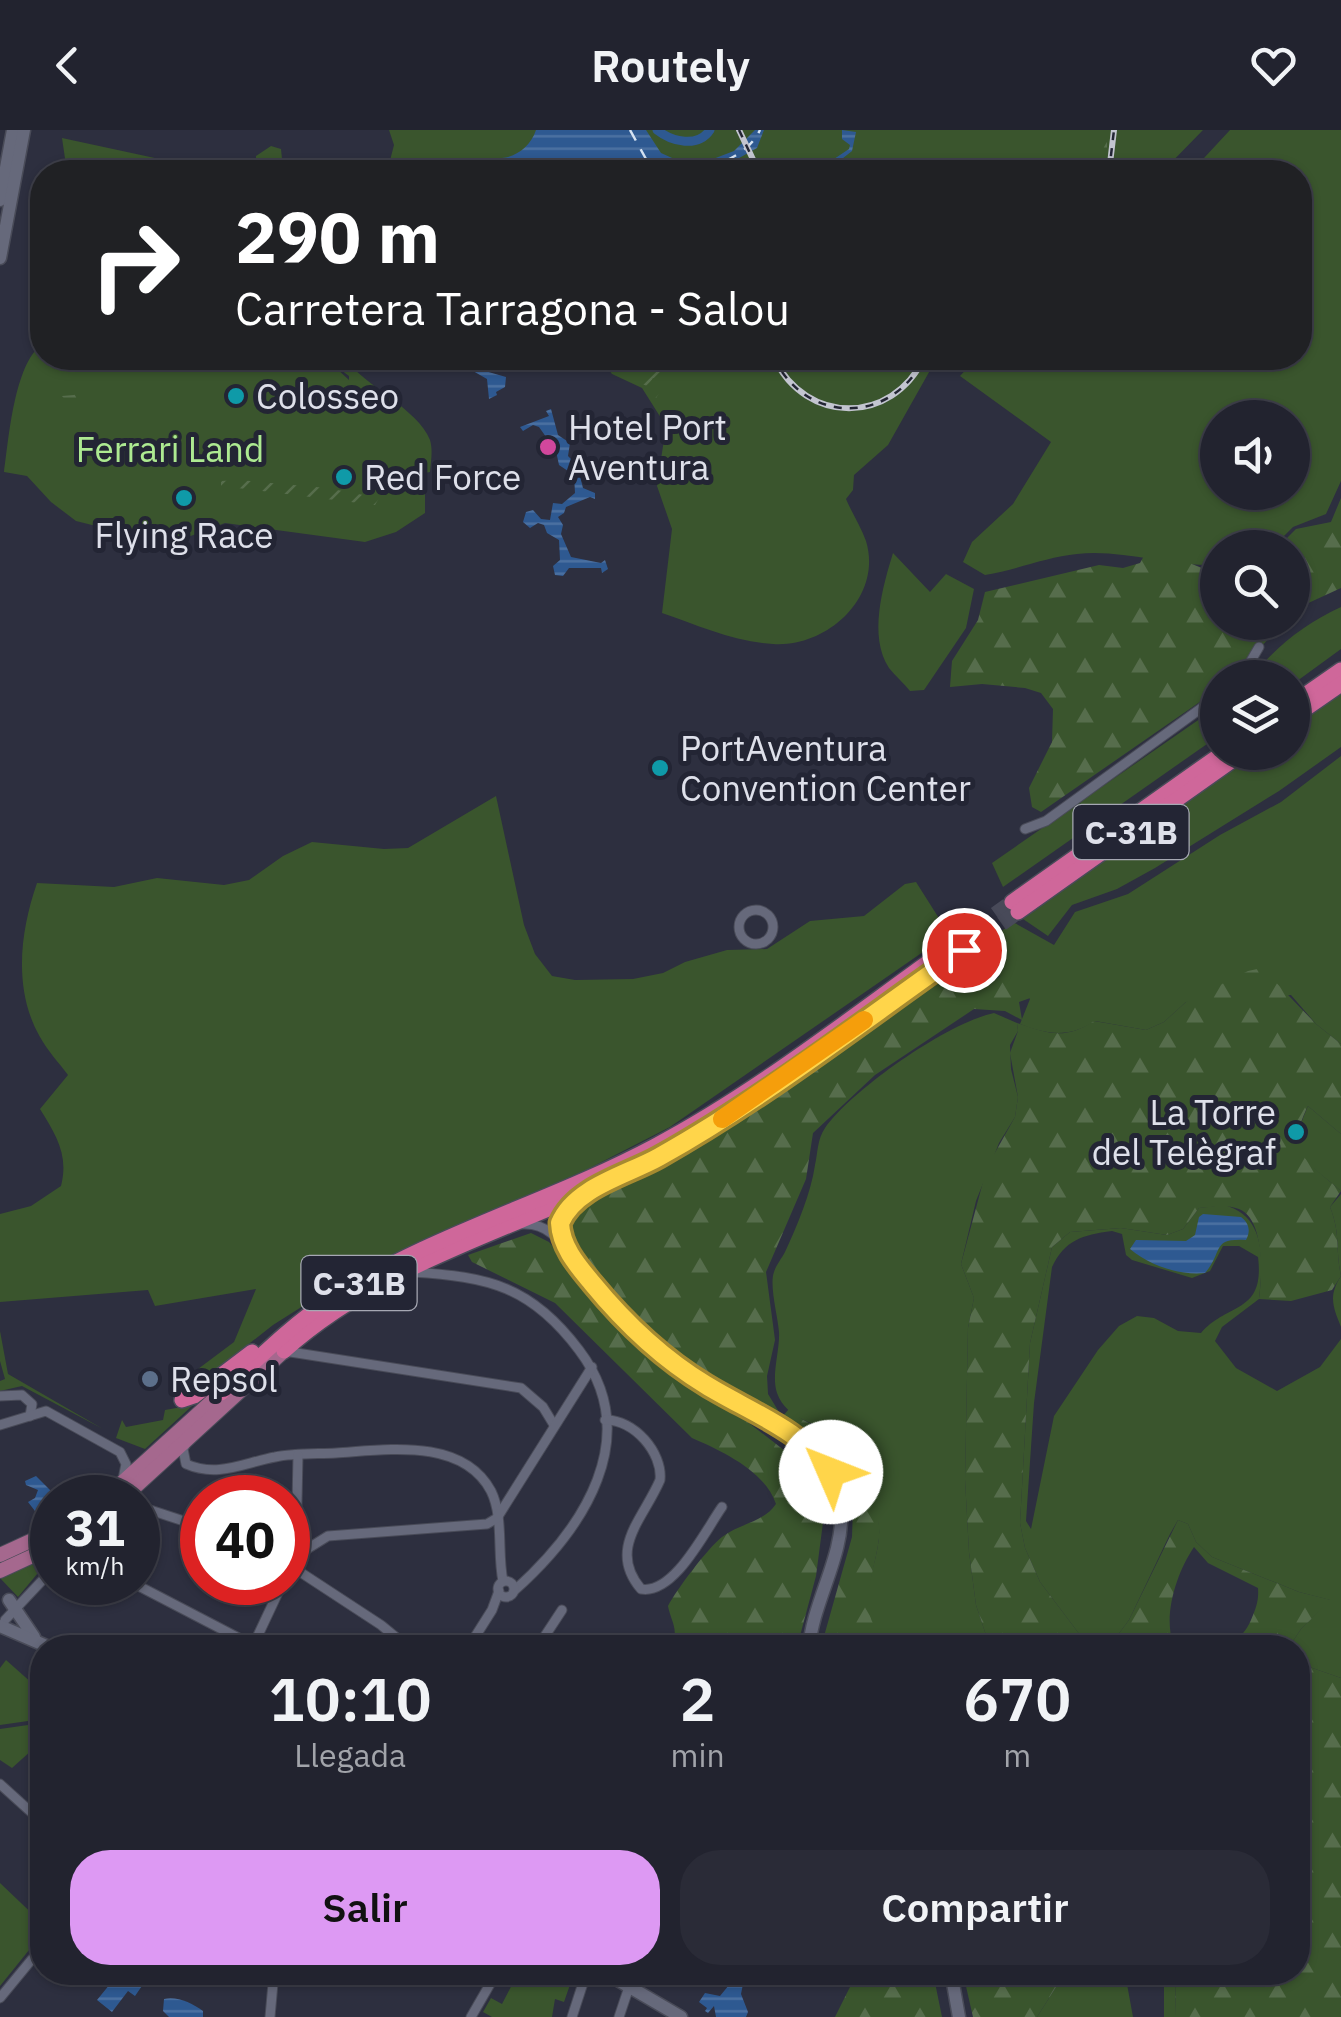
<!DOCTYPE html>
<html lang="es">
<meta charset="utf-8">
<style>
:root{--surface:#22232f;--page:#2a2b37;--text:#f1f3f6;--muted:#a2a4aa;--line:#3f404b;--accent:#dd99f3}
body{margin:0;font-family:"IBM Plex Sans",sans-serif;background:var(--page);color:var(--text);height:100vh;display:flex;flex-direction:column;font-size:38px;white-space:nowrap}
*{box-sizing:border-box;margin:0}
p{font-size:32px;color:var(--muted)}
.icon{flex:none;width:55px;height:55px;fill:none;stroke:currentColor;stroke-width:2;stroke-linecap:round;stroke-linejoin:round}
.map{position:relative;flex:1;overflow:hidden}
.panel{position:absolute;left:30px;top:1505px;width:1280px;height:350px;display:flex;flex-direction:column;background:var(--surface);border-radius:40px;box-shadow:0 2px 8px #0004,0 0 0 2px var(--line)}
.panel>*{flex:none}
.hud{position:absolute;left:30px;top:30px;width:1282px;height:210px;border-radius:40px;box-shadow:0 2px 8px #0004,0 0 0 2px var(--line);background:#202124;color:#fff;overflow:hidden}
.buttons{position:absolute;left:1200px;top:270px;display:grid;gap:20px}
.buttons a{display:grid;place-items:center;width:110px;height:110px;border-radius:50%;background:var(--surface);box-shadow:0 2px 8px #0004,0 0 0 2px var(--line);font-size:50px}
.speed{position:absolute;left:30px;top:1345px;display:flex;gap:20px;font-size:50px;font-weight:700;text-align:center}
.speed>*{display:grid;place-content:center;width:130px;height:130px;border-radius:50%;background:var(--surface);box-shadow:0 2px 8px #0004,0 0 0 2px var(--line);line-height:1}
.speed small{font-size:25px;font-weight:400}
.speed .limit{border:15px solid #d22;background:#fff;color:#111}
.pin{position:absolute;display:grid;place-items:center;width:85px;height:85px;color:#fff;margin:-42px;border:5px solid #fff;border-radius:50%;box-shadow:0 2px 10px #0007}
.me{position:absolute;width:110px;margin:-55px;rotate:314deg;stroke-linejoin:round;filter:drop-shadow(0 0 8px #0008)}
.turn{display:flex;align-items:center;gap:35px;height:210px;padding:0 40px;font-size:45px}
.turn .icon{width:130px;height:130px;stroke-width:2.5}
.turn b{display:block;font-size:70px;line-height:85px}
.eta{display:flex;justify-content:space-evenly;align-items:center;height:170px;text-align:center}
.eta b{font-size:60px;font-weight:600;line-height:70px}
.button{display:flex;gap:20px;margin-top:auto;padding:20px 40px}
.button a{flex:1;height:115px;border-radius:40px;background:var(--accent);color:#111;font-size:40px;font-weight:600;line-height:115px;text-align:center}
.button a+a{background:var(--page);color:var(--text)}
header{display:flex;justify-content:space-between;align-items:center;height:130px;padding:0 40px;background:var(--surface);font-size:45px;font-weight:600}
.map>svg:first-child{display:block}
.green{fill:#3a552d;fill-rule:evenodd}
.forest{fill:url(#forest-firs);fill-rule:evenodd}
.garden{fill:url(#garden-furrows)}
.water{fill:url(#water-rules)}
.lines{fill:none;stroke-linecap:round;stroke-linejoin:round}
.canal{stroke:#2e5991;stroke-width:9}
.ferry{stroke:#d5e2f2;stroke-width:2.5;stroke-dasharray:12 10;stroke-linecap:butt}
.highway-tunnel{stroke:#484a59;stroke-width:15;stroke-dasharray:15 8;stroke-linecap:butt}
.street-casing{stroke:#494b58;stroke-width:11}
.secondary-casing{stroke:#494b58;stroke-width:15}
.primary-casing{stroke:#494b58;stroke-width:16}
.highway-casing{stroke:#494b58;stroke-width:18}
.street{stroke:#66697b;stroke-width:9}
.secondary{stroke:#66697b;stroke-width:12}
.primary{stroke:#a5688e;stroke-width:14}
.highway{stroke:#cf679a;stroke-width:15}
.rail-casing{stroke:#c3c5d0;stroke-width:6}
.rail{stroke:#232534;stroke-width:2.5;stroke-dasharray:8;stroke-linecap:butt}
.route-casing{stroke:#a68a30;stroke-width:25}
.route{stroke:#ffd54a;stroke-width:18}
.slow{stroke:#f59e0b;stroke-width:18}
.culture-dot{fill:#0f9aa8;stroke:#232534;stroke-width:4}
.hotel-dot{fill:#d1479c;stroke:#232534;stroke-width:4}
.service-dot{fill:#5c6f8a;stroke:#232534;stroke-width:4}
.labels{text-anchor:middle;dominant-baseline:central;stroke-width:10;stroke-linejoin:round;paint-order:stroke}
.shield{fill:#232534;stroke:#a6a8b3;stroke-width:2.5}
.shield-label{font-size:32px;font-weight:bold;fill:#dee0ea}
.poi-label{font-size:35px;fill:#dee0ea;stroke:#232534;text-anchor:start}
.park-label{font-size:35px;fill:#adea91;stroke:#232534}
</style>
<header><svg class="icon" aria-label="back" viewBox="0 0 24 24"><path d="M15 5l-7 7 7 7"/></svg>Routely<svg class="icon" aria-label="heart" viewBox="0 0 24 24"><path d="M12 20l-8-8c-3-5 5-10 8-4 3-6 11-1 8 4z"/></svg></header>
<div class="map">
<svg width="1341" height="1887" viewBox="0 0 1341 1887">
<defs>
<pattern id="forest-firs" width="22" height="20" patternUnits="userSpaceOnUse" patternTransform="scale(2.5)"><rect width="22" height="20" fill="#3a552d"/><path d="M5 1l3.5 6h-7zM16 11l3.5 6h-7z" fill="#566d4c"/></pattern>
<pattern id="garden-furrows" width="10" height="10" patternUnits="userSpaceOnUse" patternTransform="scale(2.5)"><rect width="10" height="10" fill="#3a552d"/><path d="M-1 1l2-2M0 10L10 0M9 11l2-2" fill="none" stroke="#566d4c"/></pattern>
<pattern id="water-rules" width="6" height="5" patternUnits="userSpaceOnUse" patternTransform="scale(2.5)"><rect width="6" height="5" fill="#2e5991"/><path d="M0 2.5h6" fill="none" stroke="#4c71a1"/></pattern>
</defs>
<rect width="100%" height="100%" fill="#2d2f3f"/>
<g class="green">
<path d="M389,0h814l-41,42h-775l7,-27z"/>
<path d="M1230,0h111v351l-15,33 -33,13 -20,20 -55,1 -1,17c-48,2 -93,-16 -140,-11 -31,3 -61,16 -92,21l-22,-13 9,-20 41,-38 38,-62 -91,-66 17,-18h323v-186h-109zM1218,288h74v74h-74z"/>
<path d="M62,8l116,25 12,9h-123z"/>
<path d="M271,16l10,3 1,10 -7,5 -19,2v-10z"/>
<path d="M42,214v14h289l4,9 14,13v-4l-12,-9 -2,-9h9c21,28 74,51 86,82 3,10 1,21 0,32l-5,1v40l-29,19 -31,10 -140,-19 -37,14 -45,-1 -2,7 -23,-3 -2,-9 -40,-10 -25,-19 -24,-26 -23,-4c5,-34 10,-107 38,-128z"/>
<path d="M600,228h337l-49,87 -34,30 -1,15 -7,9c6,14 15,28 20,42 17,56 -39,107 -93,103 -38,-2 -76,-19 -111,-31l10,-84 -15,-43 9,-60 -24,-38 -30,-14z"/>
<path d="M893,423l37,39 16,-18 28,15 -8,39 -42,62 -14,1c-6,-8 -15,-15 -21,-23 -21,-32 -6,-82 4,-115z"/>
<path d="M1341,477v42l-48,35 -1,-6 -40,-1c24,-31 54,-54 89,-70z"/>
<path d="M1341,562v55l-62,44 -124,77 -38,21 -45,16 -24,31 -25,-17 233,-166 36,-1 1,-26z"/>
<path d="M1217,577v30l-214,150 -11,-24z"/>
<path d="M1341,626v288l-25,-20 -25,-29 -105,7 -22,20 -18,8 -51,-9c-26,17 -47,14 -75,3l10,-25 -18,-25 -22,4 -16,-25 39,-31 41,23 21,-33 53,-18 92,-59 61,-33z"/>
<path d="M496,666l28,129 11,29 17,22 23,4 58,-1 30,-6 22,-11 42,-12 40,-1 43,-28 54,-5 41,-32 11,-2 33,52 -279,193 -84,43 -223,98 -90,57 -74,58 -11,1 6,-12 40,-30 22,-53 -101,17 -7,-16 -148,12v-88l31,-8 30,-20c8,-31 -5,-51 -21,-77l28,-34c-9,-12 -21,-25 -28,-38 -27,-47 -20,-105 -3,-154l77,4 43,-9 67,7 25,-5 34,-24 29,-14 72,7 24,-1z"/>
<path d="M994,883l23,10 1,8 -8,14 1,24 7,28 -3,20 -16,26 -23,58 -15,63 13,34 -6,30 -3,151 4,73 7,53 14,42h-101c-4,-7 -10,-11 -14,-18 -20,-28 6,-70 4,-100 -3,-35 -19,-66 -32,-97 -24,-4 -61,-12 -70,-39 -6,-18 3,-42 2,-61 -1,-15 -10,-47 -5,-60 2,-7 8,-14 11,-20 12,-26 26,-59 30,-87 3,-13 2,-25 10,-37 28,-39 122,-105 169,-115z"/>
<path d="M1308,976l33,28v57c-36,-32 -56,-34 -33,-85z"/>
<path d="M1341,1064v133c-8,-20 -13,-31 0,-51 -6,-28 0,-41 -11,-69z"/>
<path d="M1224,1075c43,11 39,57 35,94l-37,28 -7,14 21,27 41,23 43,-24 21,-28v339l-43,-15v-15l-9,-1 12,-18 29,-29 -31,-8 -87,-35 -16,-15 -8,-18 -10,-4 -8,14 -41,86 -20,27h-20l-49,-65 -15,-34 -5,-25 10,-180 22,-96 18,-15 51,-4 46,7 16,-6 16,-21zM1112,1101l10,3 4,21 6,5 60,18 18,-7 13,-25h16l19,11c7,57 -30,45 -57,76l-23,-2 -24,-13 -17,-2 -18,10 -21,24 -44,66 -23,113 -5,-8 8,-118 18,-136c13,-27 30,-32 60,-36z"/>
<path d="M0,1201l8,43 95,55 -81,-43 -22,5v-10l5,-2 -5,-18z"/>
<path d="M193,1275l-48,44 -29,-11 6,-18 4,7 37,-7 2,-10z"/>
<path d="M52,1426l-34,41 -18,-19z"/>
<path d="M6,1530l36,32v27l-42,6v-57z"/>
<path d="M42,1593v18l-30,27 -12,-8v-31z"/>
<path d="M0,1753l42,40v11l-42,52z"/>
<path d="M518,1843h22l25,12 7,-6 -8,23 -9,-3 -3,18h-60l-9,-5 8,-14 11,6z"/>
<path d="M1060,1843h65l8,44c-31,0 -64,0 -96,0l21,-33z"/>
<path d="M1164,1843h12l-1,44h-11z"/>
</g>
<g class="forest">
<path d="M1084,0h23v42h-21l2,-6z"/>
<path d="M87,228l15,4 -2,5 -13,-1 -11,9 2,6 -7,-5 -7,5 -13,1 -2,-9 18,-11z"/>
<path d="M99,254l13,1 -2,7 -14,6 -30,3 -4,-5 12,-1z"/>
<path d="M112,332l21,8 -1,7 -13,5 -8,-4 -6,-10z"/>
<path d="M1341,368v90l-37,17 -11,10 -1,-67 -14,-1 18,-18 35,-7z"/>
<path d="M1149,417l68,27 1,48 65,1 -50,54 -15,1 -1,12 -176,122 -9,-5 -3,-19 23,-46 1,-33 -12,-16 -16,-5 -43,-4 -32,3 2,-26 26,-41 7,-28 114,-27 24,3 17,-5z"/>
<path d="M969,831l12,17 8,5 20,-12 12,6 12,20 -14,5 3,18 -17,-9 -31,-2 -99,66 -62,58 -7,46 -40,93 9,68 -8,36 1,18 14,23 7,-8c9,8 21,16 33,19 14,4 24,1 35,13 13,16 24,76 22,97 -3,26 -14,51 -9,77 3,14 13,20 19,32h-68l31,-110 2,-56 -29,-41 -58,-31 -95,-59 -64,-62 -37,-47 -3,-18c11,-22 79,-47 103,-62 102,-62 199,-134 298,-200z"/>
<path d="M1262,838l54,56 25,20v90l-33,-28c-24,47 0,56 33,85l-11,16c11,28 5,41 11,69l-9,14 -41,11 -32,-2c3,-23 6,-80 -20,-90 -13,-5 -27,-2 -40,-1l-16,21 -16,6 -46,-7 -51,4 -18,15 -22,96 -10,180 5,25 15,34 49,65h-99l-14,-42 -7,-53 -4,-73 3,-151 6,-30 -13,-34 26,-97 28,-50 3,-20 -8,-44 8,-22 -1,-8c32,11 48,17 77,-2l52,9 18,-8 22,-20 62,-31z"/>
<path d="M531,1103l18,9 57,70 201,156 18,39 -9,69 -19,71h-128c12,-15 2,-25 -1,-41 9,-17 39,-57 54,-69 18,-14 41,-14 54,-33 -11,-33 -54,-53 -84,-66l-137,-135 -83,-41 -4,-7z"/>
<path d="M1178,1390l10,4 8,18 16,15 87,35 32,8 -30,29 -12,18h-180l20,-27zM1194,1417l14,16 50,25c1,13 -2,20 -7,32 -15,35 -46,26 -78,23 -10,-29 4,-71 21,-96z"/>
<path d="M1298,1533l43,15v339h-166l1,-44 122,-1z"/>
<path d="M857,1843h76l9,44h-107z"/>
<path d="M963,1843v-1l97,1 -2,11 -21,33h-64z"/>
</g>
<g class="garden">
<path d="M651,228h11l-6,6 11,17 -11,17 -4,-4 7,-8 -1,-7 -5,-1 -5,8 -7,-2z"/>
<path d="M238,350l89,8 52,10 -4,7 -154,-19v-5z"/>
</g>
<g class="water">
<path d="M536,0h110l15,23 31,14 42,-16 21,-21h9l-7,18 -43,24h-215l-1,-9 4,-5c14,-1 29,-12 34,-28z"/>
<path d="M842,0l14,2 -4,19 -14,11 -19,1 -4,7 -8,1v-7l24,-3 18,-12 1,-4 -8,-6z"/>
<path d="M473,228l12,13 21,6 -1,10 -9,5 1,3 -8,4 -2,-20 -14,-8 -7,-13z"/>
<path d="M551,279l7,26 12,8 -2,13 9,9 6,23 12,5v6l-5,-2 -24,10 -2,6 -6,4 5,8 -2,9 10,23 30,6 4,-3 3,9 -6,4 -1,-5h-32l-6,8 -8,-1 -2,-9 7,-6 -1,-20 -12,-7 -3,-8 -6,-2 -8,5 -7,-6 3,-10 7,-2 8,9 9,1 3,-17 9,1 13,-11 -1,-18 -15,-10 -3,-14 -17,-24 -6,-2 -10,6 -3,-4 29,-11 -3,-5z"/>
<path d="M1203,1084l38,3c8,6 10,14 5,23 -36,-2 -22,12 -41,33 -25,3 -56,-8 -75,-24l6,-9 50,1 9,-6 4,-18z"/>
<path d="M36,1346l20,20 -7,11 -14,4 -7,-9 7,-4 3,-8 -12,-5 -1,-4z"/>
<path d="M119,1843h11l14,10 -9,13 -7,-5 -16,21 -15,-12z"/>
<path d="M738,1844l6,5 -3,15 7,18 -2,5h-30l-2,-11 -6,7 -3,-2 2,-3 -8,-6 6,-9 15,3z"/>
<path d="M164,1869c13,-3 28,4 39,12v6h-34l-6,-6z"/>
</g>
<g class="lines">
<path class="canal" d="M657,0c15,12 41,18 53,0"/>
<g class="ferry">
<path d="M630,0l16,29 22,13"/>
<path d="M698,42h1"/>
<path d="M708,42l1,-4c21,-9 40,-16 51,-38"/>
</g>
<g class="highway-tunnel">
<path d="M958,811l54,-39"/>
<path d="M964,820l54,-38"/>
</g>
<defs>
<g id="street">
<path d="M1241,548l18,-31"/>
<path d="M1025,699l21,-8 172,-125"/>
<circle cx="756" cy="797" r="17"/>
<path d="M523,1094c26,-1 37,17 51,37"/>
<path d="M564,1111l-4,-18 14,-22"/>
<path d="M412,1142c77,5 119,14 167,78 66,87 4,179 -64,240"/>
<path d="M284,1221l237,37 22,19 11,18"/>
<path d="M0,1266l22,-1 10,9 -2,12"/>
<path d="M605,1290c29,-1 58,33 55,60 -16,38 -53,69 -19,109 33,6 64,-58 81,-82"/>
<path d="M0,1295l46,-14 74,41 6,12 -3,15"/>
<path d="M187,1312l-4,7 3,15c32,14 57,-1 89,-7 19,-4 41,-3 61,-4 49,-3 126,-16 155,38 13,26 6,63 12,90"/>
<path d="M138,1376l64,21"/>
<path d="M296,1421l2,-96"/>
<path d="M299,1424l29,-18 159,-12 10,-6 95,-151"/>
<path d="M288,1425l4,-4 7,3 -3,10 -8,8"/>
<path d="M294,1438l87,57 28,23"/>
<circle cx="506" cy="1459" r="8"/>
<path d="M131,1452l127,66"/>
<path d="M5,1490l47,-50"/>
<path d="M252,1518l31,-66"/>
<path d="M468,1518l24,-38 7,-19"/>
<path d="M537,1518l25,-38"/>
<path d="M0,1654l42,38"/>
<path d="M0,1868l42,-51"/>
<path d="M270,1887l4,-45"/>
<path d="M471,1887l26,-45"/>
<path d="M572,1887l12,-37 -4,-8"/>
<path d="M619,1887l10,-30"/>
</g>
<g id="secondary">
<path d="M0,70l13,-70"/>
<path d="M0,128l24,-128"/>
<path d="M574,1131c30,37 63,74 101,104 52,39 160,70 166,142 4,48 -28,93 -32,141"/>
<path d="M9,1470l25,37"/>
<path d="M0,1496l51,22"/>
<path d="M604,1842l77,45"/>
<path d="M951,1842l8,45"/>
</g>
<g id="primary">
<path d="M105,1368l116,-105"/>
<path d="M123,1368l161,-147"/>
<path d="M0,1425l52,-24"/>
<path d="M0,1441l52,-24"/>
</g>
<g id="highway">
<path d="M1292,574l49,-34"/>
<path d="M1292,588l49,-34"/>
<path d="M1012,772l212,-150"/>
<path d="M1018,782l226,-160"/>
<path d="M284,1221c103,-93 244,-124 364,-188 112,-59 213,-140 316,-213"/>
<path d="M221,1263c36,-33 70,-68 110,-94 101,-65 219,-97 324,-153 106,-56 205,-136 303,-205"/>
<path d="M182,1270l12,-4 58,-44"/>
</g>
</defs>
<use href="#street" class="street-casing"/>
<use href="#secondary" class="secondary-casing"/>
<use href="#primary" class="primary-casing"/>
<use href="#highway" class="highway-casing"/>
<use href="#street" class="street"/>
<use href="#secondary" class="secondary"/>
<use href="#primary" class="primary"/>
<use href="#highway" class="highway"/>
<defs>
<g id="rail">
<path d="M739,0l20,42"/>
<path d="M1109,42l5,-42"/>
<path d="M774,228c32,67 118,67 150,0"/>
</g>
</defs>
<use href="#rail" class="rail-casing"/>
<use href="#rail" class="rail"/>
</g>
<g class="lines">
<defs>
<path id="route" d="M831,1342c-29,-42 -83,-61 -125,-87 -43,-26 -82,-63 -114,-102 -14,-17 -31,-36 -32,-60 15,-36 67,-48 99,-66 107,-60 205,-137 305,-207"/>
</defs>
<use href="#route" class="route-casing"/>
<use href="#route" class="route"/>
<path class="slow" d="M722,989l142,-99"/>
</g>
<g class="culture-dot">
<circle cx="236" cy="266" r="10"/>
<circle cx="344" cy="347" r="10"/>
<circle cx="184" cy="368" r="10"/>
<circle cx="660" cy="638" r="10"/>
<circle cx="1296" cy="1002" r="10"/>
</g>
<circle class="hotel-dot" cx="548" cy="317" r="10"/>
<circle class="service-dot" cx="150" cy="1249" r="10"/>
<g class="labels">
<g class="shield">
<rect x="1073.5" y="675" width="115" height="54" rx="8"/>
<rect x="301.5" y="1126" width="115" height="54" rx="8"/>
</g>
<g class="shield-label">
<text x="1131" y="702">C-31B</text>
<text x="359" y="1153">C-31B</text>
</g>
<g class="poi-label">
<text x="256" y="266">Colosseo</text>
<text x="568" y="297">Hotel Port<tspan x="568" dy="40">Aventura</tspan></text>
<text x="364" y="347">Red Force</text>
<text x="184" y="405" text-anchor="middle">Flying Race</text>
<text x="680" y="618">PortAventura<tspan x="680" dy="40">Convention Center</tspan></text>
<text x="1276" y="982" text-anchor="end">La Torre<tspan x="1276" dy="40">del Telègraf</tspan></text>
<text x="170" y="1249">Repsol</text>
</g>
<g class="park-label">
<text x="170" y="319">Ferrari Land</text>
</g>
</g>
</svg>
<div class="buttons">
<a><svg class="icon" aria-label="sound" viewBox="0 0 24 24"><path d="M4 9h4l5-4v14l-5-4H4zM17 9q2 3 0 6"/></svg></a>
<a><svg class="icon" aria-label="search" viewBox="0 0 24 24"><circle cx="10" cy="10" r="6"/><path d="M15 15l6 6"/></svg></a>
<a><svg class="icon" aria-label="layers" viewBox="0 0 24 24"><path d="M12 4l9 5-9 5-9-5zM3 14l9 5 9-5"/></svg></a>
</div>
<div class="speed"><div>31<small>km/h</small></div><div class="limit">40</div></div>
<div class="pin" style="left:964px;top:820px;background:#d93025"><svg class="icon" aria-label="arrive" viewBox="0 0 24 24"><path d="M6 21V4h12l-3 4 3 4H6"/></svg></div>
<svg class="me" style="left:831px;top:1342px" viewBox="-20 -20 40 40"><circle r="19" fill="#fff"/><path d="M0-13L10 11 0 6-10 11z" fill="#ffd54a"/></svg>
<div class="hud">
<div class="turn"><svg class="icon" aria-label="right" viewBox="0 0 24 24"><path d="M7 20v-9h11M14 6l5 5-5 5"/></svg><div><b>290 m</b>Carretera Tarragona - Salou</div></div>
</div>
<section class="panel">
<div class="eta">
<div><b>10:10</b><p>Llegada</p></div>
<div><b>2</b><p>min</p></div>
<div><b>670</b><p>m</p></div>
</div>
<div class="button"><a>Salir</a><a>Compartir</a></div>
</section>
</div>
